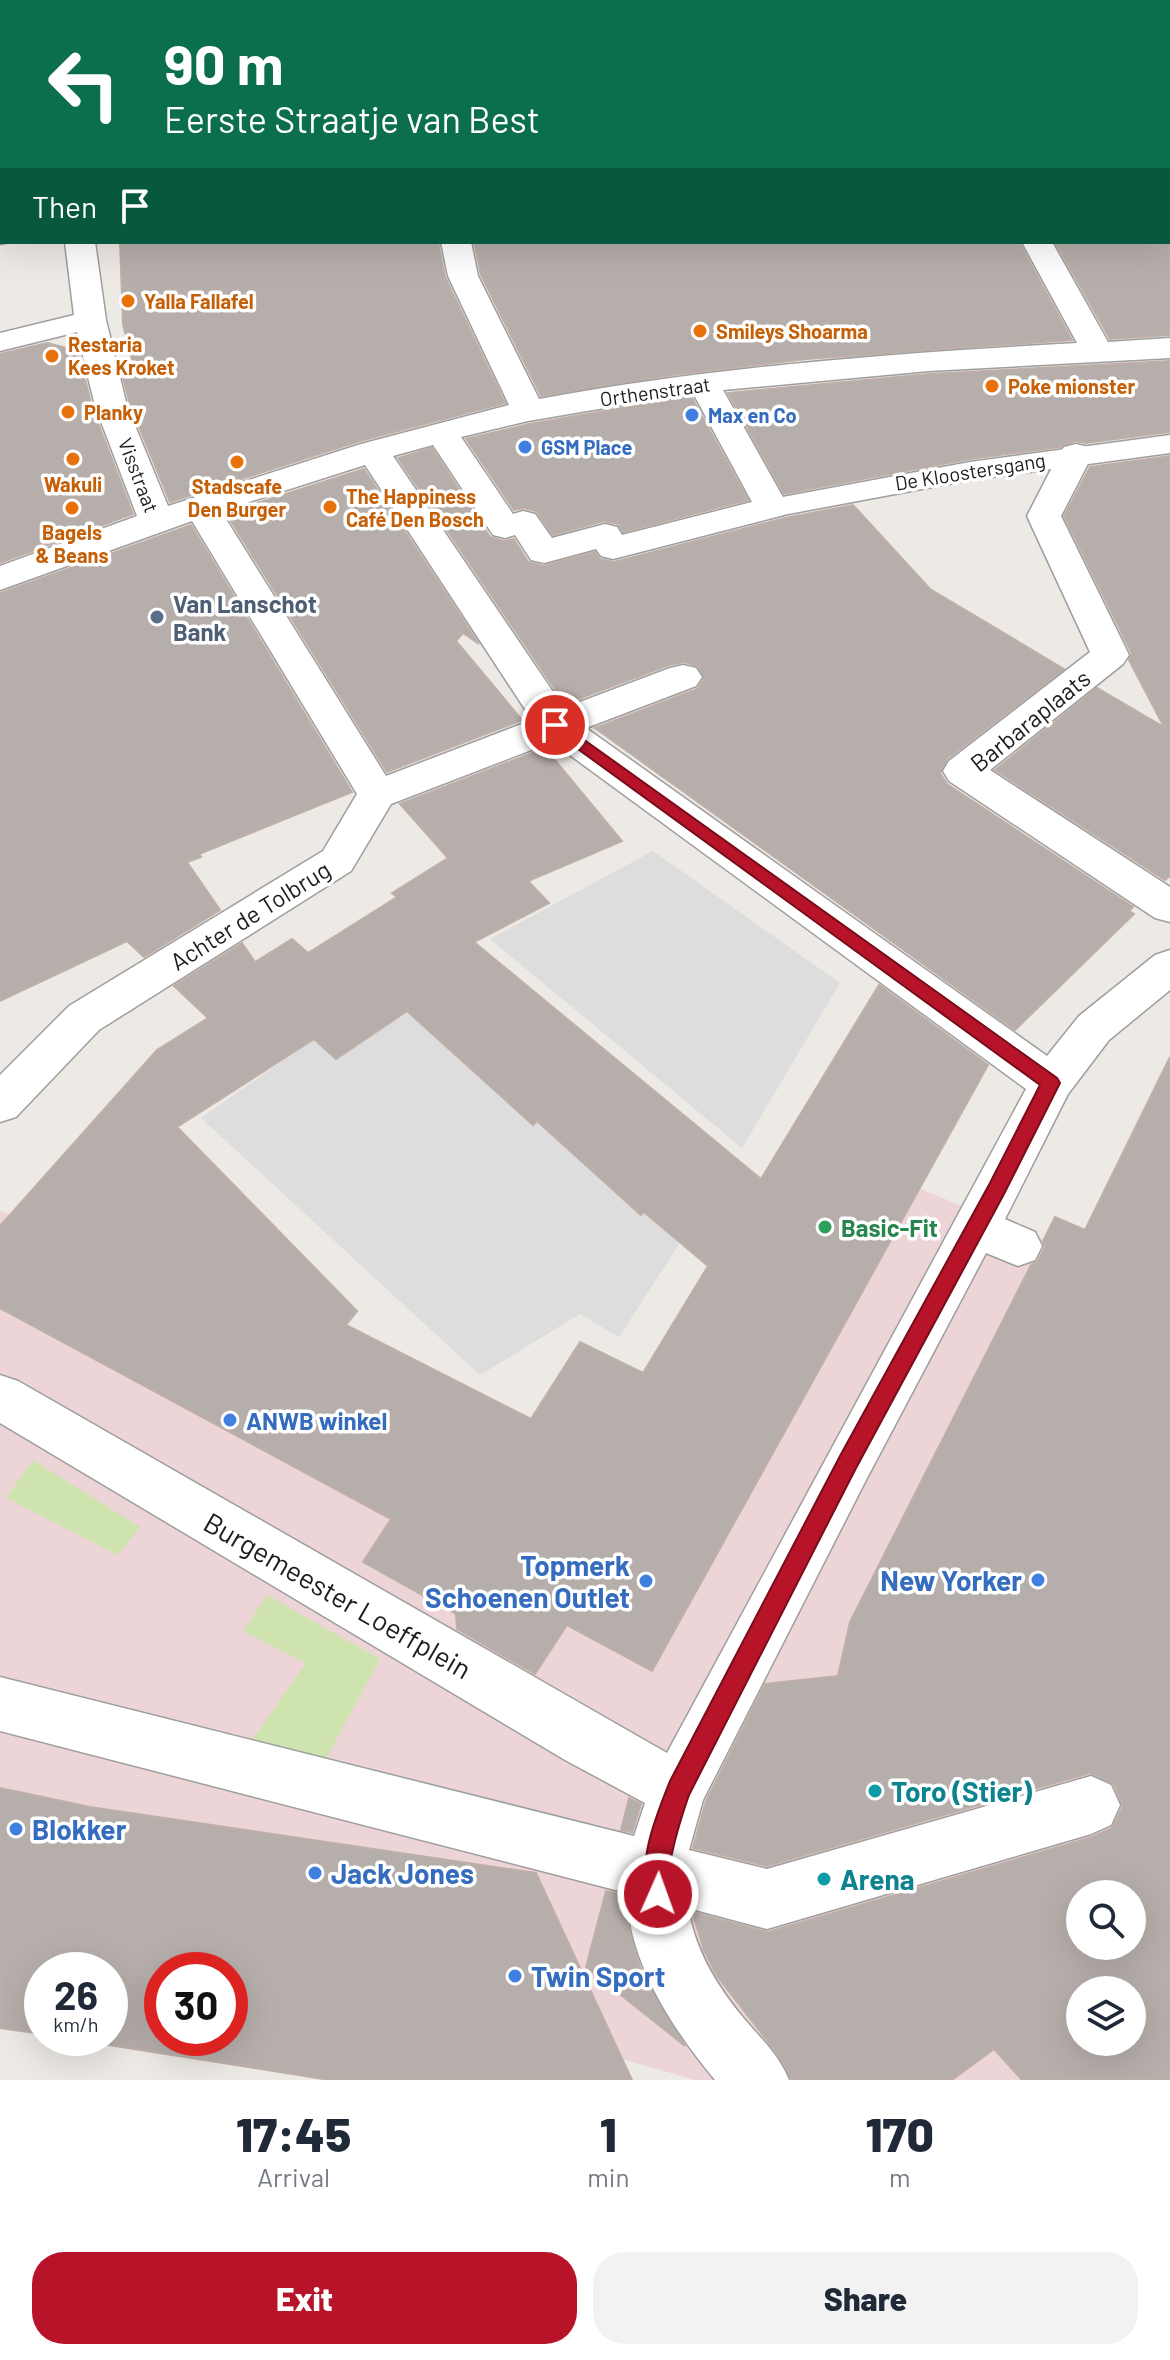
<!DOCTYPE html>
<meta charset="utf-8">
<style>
:root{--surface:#fff;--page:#f2f2f3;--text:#1f2937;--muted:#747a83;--accent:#b71429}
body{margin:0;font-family:Barlow,sans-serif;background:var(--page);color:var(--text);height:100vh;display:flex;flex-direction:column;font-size:30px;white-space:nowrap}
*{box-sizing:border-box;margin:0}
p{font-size:26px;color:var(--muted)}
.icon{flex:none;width:44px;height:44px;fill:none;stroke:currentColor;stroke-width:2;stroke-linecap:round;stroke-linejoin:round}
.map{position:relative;height:2080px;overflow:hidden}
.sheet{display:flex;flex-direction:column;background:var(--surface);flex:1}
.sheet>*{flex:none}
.guide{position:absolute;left:0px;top:0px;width:1170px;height:244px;box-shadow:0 8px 32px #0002;background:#0b6e4f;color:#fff;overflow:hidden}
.controls{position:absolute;left:1066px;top:1880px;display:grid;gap:16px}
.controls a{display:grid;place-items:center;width:80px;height:80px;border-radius:50%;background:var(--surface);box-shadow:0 8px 32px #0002;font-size:40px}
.speed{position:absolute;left:24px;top:1952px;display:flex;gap:16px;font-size:40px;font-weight:700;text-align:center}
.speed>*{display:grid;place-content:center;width:104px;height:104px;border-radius:50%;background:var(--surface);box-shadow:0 8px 32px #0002;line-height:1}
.speed small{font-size:20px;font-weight:400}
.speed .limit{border:12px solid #d22;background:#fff;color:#111}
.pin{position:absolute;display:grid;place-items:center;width:68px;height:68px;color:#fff;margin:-34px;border:4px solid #fff;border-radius:50%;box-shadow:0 2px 8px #0007}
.me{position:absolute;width:88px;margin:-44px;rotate:2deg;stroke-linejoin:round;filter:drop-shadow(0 0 6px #0008)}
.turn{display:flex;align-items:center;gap:28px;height:168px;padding:0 32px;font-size:36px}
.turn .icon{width:104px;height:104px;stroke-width:2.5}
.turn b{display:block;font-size:56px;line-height:68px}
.then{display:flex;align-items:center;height:76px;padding:0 32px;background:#0003;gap:16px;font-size:30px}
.eta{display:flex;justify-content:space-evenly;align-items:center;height:136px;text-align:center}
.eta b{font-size:48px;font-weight:800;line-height:56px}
.cta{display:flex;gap:16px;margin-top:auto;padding:16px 32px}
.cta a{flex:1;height:92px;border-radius:32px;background:var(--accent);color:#fff;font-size:32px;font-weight:800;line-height:92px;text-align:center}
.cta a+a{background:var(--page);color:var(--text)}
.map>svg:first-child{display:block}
.commercial{fill:#edd5d7;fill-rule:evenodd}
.grass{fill:#cfe3af}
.parking{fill:#ddd}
.building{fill:#b6aeaa;stroke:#beafa8;stroke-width:2;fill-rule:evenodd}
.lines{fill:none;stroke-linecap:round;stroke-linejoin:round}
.lane-casing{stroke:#9e9e9e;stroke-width:3}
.street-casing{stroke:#9e9e9e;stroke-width:3}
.lane{fill:#fff;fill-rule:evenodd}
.street{fill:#fff;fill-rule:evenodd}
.route{fill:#b71429;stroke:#770d1b;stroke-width:2}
.food-dot{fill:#e8710a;stroke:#fff;stroke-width:3}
.shop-dot{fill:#3f7fe0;stroke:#fff;stroke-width:3}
.service-dot{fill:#5c6f8a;stroke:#fff;stroke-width:3}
.leisure-dot{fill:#2e9e5b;stroke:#fff;stroke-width:3}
.culture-dot{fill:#0f9aa8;stroke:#fff;stroke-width:3}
.labels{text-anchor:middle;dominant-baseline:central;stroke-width:7;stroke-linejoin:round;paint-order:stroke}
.far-food-label{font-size:20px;font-weight:bold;fill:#c56008;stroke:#fff;text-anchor:start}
.far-street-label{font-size:20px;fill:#1d1d1d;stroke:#fff}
.far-shop-label{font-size:20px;font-weight:bold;fill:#366cbe;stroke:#fff;text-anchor:start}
.service-label{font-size:24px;font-weight:bold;fill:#4e5e75;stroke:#fff;text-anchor:start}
.street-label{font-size:24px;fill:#1d1d1d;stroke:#fff}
.leisure-label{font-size:24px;font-weight:bold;fill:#27864d;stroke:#fff;text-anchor:start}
.shop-label{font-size:24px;font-weight:bold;fill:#366cbe;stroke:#fff;text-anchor:start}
.near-shop-label{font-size:28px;font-weight:bold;fill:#366cbe;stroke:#fff;text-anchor:start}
.near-street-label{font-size:28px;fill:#1d1d1d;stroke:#fff}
.near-culture-label{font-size:28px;font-weight:bold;fill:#0d838f;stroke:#fff;text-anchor:start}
</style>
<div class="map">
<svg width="1170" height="2080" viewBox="0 0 1170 2080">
<rect width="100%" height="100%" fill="#ede9e4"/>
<path class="commercial" d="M845,1157l325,136v787h-475l-229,-66 -236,-44h-120l-110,-11v-749l642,324zM1080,1894h52v52h-52zM1080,1990h52v52h-52z"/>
<g class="grass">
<path d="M33,1460l107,67 -22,28 -112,-57z"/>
<path d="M267,1595l113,64 -54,100 -73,-20 53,-76 -63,-32z"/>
</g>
<g class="parking">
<path d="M653,851l187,132 -98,165 -252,-209z"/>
<path d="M396,1002l289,233 -66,102 -39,-23 -100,61 -279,-257 113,-79 23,20 35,-24z"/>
</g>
<g class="building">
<path d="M120,242h318l7,35 60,126 -145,38 -190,61 -40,-97 -11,-43 14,3 -10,-41z"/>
<path d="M474,242h545l53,98 -265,19 -135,16 -131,21 -60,-121z"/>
<path d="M1055,242h115v93l-60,4z"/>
<path d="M47,343l31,8 14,56 41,107 -133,49v-209z"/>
<path d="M1170,361v71l-84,11 -11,-2 -15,6 -90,12 -186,35 -56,-101 201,-19z"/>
<path d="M691,396l57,104 -125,32 -5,-8 -14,-3 -51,14 -17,-24 -12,-3 -10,2 -48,-71 63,-15z"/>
<path d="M432,448l58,89 14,4 10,-2 14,23 15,4 52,-14 5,7 14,3 171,-44 68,-13 77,84 134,80 -117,90 -7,14 7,11 186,123 -4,4 5,3 -119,116 -420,-302 102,-39 7,-10 -6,-13 -14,-4 -15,3 -104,39 -167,-246z"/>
<path d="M1170,456v420l-5,4 -170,-110 102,-82 67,39 -35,-67 3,-6 -68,-138 26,-49z"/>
<path d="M364,469l115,175 -16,-11 -7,8 66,79 -135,52 -161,-259z"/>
<path d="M191,525l161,267 -153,62 2,3 -14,5 33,48 -76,47 -17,-16 -127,60v-408z"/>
<path d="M545,748l77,93 -94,40 21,22 -75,39 287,237 118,-194 109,80 -336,606 -85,-46 -32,49 -78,-45 -1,-15 -93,-52 28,-43 -391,-211v-82l157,-176 51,-32 -34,-32 68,-43 13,19 37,-23 16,14 89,-56 -5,-4 56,-35 -48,-54zM407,1011l126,114 4,-4 104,94 3,-3 64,54 -65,107 -63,-31 -49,77 -185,-94 11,-14 -180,-184 137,-88 22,20z"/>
<path d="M1170,1057v1023h-148l-28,-31 -42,31h-160l-16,-28 -59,-76 -13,-26 -12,-38 76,20 324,-95 20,-9 11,-22 -9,-22 -24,-11 -323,93 -74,-18 13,-47 59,-117 73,-8 12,-54 181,-357 7,-4 7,-14 -2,-6 12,-24 30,13zM1080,1894h52v52h-52zM1080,1990h52v52h-52z"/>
<path d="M0,1788l90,19 446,66 96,207h-302l-266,-42h46v-68h-68v64l-42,-6zM162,1970h68v68h-68z"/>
<path d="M629,1798l12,6 -9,28 -11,-2z"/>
<path d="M606,1891l18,4 2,24 15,51 44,76 -99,-79z"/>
</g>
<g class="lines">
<defs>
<path id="lane" d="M1170,435v18l-200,27 -198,37 -11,-3 -4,-6 4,-6 11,-3 198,-37z"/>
<g id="street">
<rect x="93" y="0" width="26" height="2"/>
<path d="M992,0h26l2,2h-26z"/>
<rect x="1168" y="69" width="2" height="16"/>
<rect x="0" y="88" width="2" height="16"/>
<path d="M0,226l2,16h8l-10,2z"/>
<path d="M65,242h30l11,78 21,86 41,100 193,-62 148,-39 -61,-129 -7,-34h30l7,34 61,123c178,-33 358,-46 538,-56l-55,-101h30l56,100 62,-4v20l-241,13 -206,19 66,118 -5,7 -171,44 -12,-3 -5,-7 -52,14 -13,-3 -16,-25 -10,3 -12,-3 -60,-90 -40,11 171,252 106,-40 13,-3 13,3 6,9 -6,9 -110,42 461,328 32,-40 76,-61 15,-5v40l-61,50 -41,54 -63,125 30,13 7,14 -7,14 -17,6 -32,-13 -120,227 -163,320 -14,50 78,19 324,-93 20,9 9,20 -9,20 -20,9 -324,95 -79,-21c7,41 27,75 53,107 18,22 37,38 48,65h-74c-42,-51 -87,-118 -88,-187l-627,-162v-54l634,159 11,-33 -80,-43 -565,-337v-48l18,6 649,372 359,-664 -474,-347 -161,62 -40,67 -252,159 -83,87 -16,5v-47l69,-69 254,-155 34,-57 -165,-273 -192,69v-24l137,-50 -42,-110 -18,-74 -77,19v-18l74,-18zM693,393l59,109 -130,33 -5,-8 -12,-3 -53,14 -17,-24 -12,-3 -10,3 -52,-77 67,-16zM365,465l167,255 -146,56 -165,-265z"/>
<path d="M1076,444l12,3 5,7 -32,62 68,139 -6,9 -133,106 180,117v35l-15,-4 -206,-137 -6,-10 6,-10 141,-109 -63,-136 32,-62 5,-7z"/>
</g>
</defs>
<use href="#lane" class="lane-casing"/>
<use href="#street" class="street-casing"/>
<use href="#lane" class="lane"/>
<use href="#street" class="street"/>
</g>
<path class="route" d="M555,719l502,359 3,5 -56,111 -149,276 -166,325c-8,23 -15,45 -19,69 -2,13 2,26 -3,38l-9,4 -8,-4c-15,-36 6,-86 20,-121l170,-325 150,-273 50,-98 -491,-357 -2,-3z"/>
<g class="food-dot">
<circle cx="128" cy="301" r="8"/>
<circle cx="700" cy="331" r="8"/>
<circle cx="52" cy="356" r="8"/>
<circle cx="992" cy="386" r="8"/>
<circle cx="68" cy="412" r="8"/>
<circle cx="73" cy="459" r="8"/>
<circle cx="237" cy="462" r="8"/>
<circle cx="330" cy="507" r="8"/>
<circle cx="72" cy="508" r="8"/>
</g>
<g class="shop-dot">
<circle cx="692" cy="415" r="8"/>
<circle cx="525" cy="447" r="8"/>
<circle cx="230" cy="1420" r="8"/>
<circle cx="1038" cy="1580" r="8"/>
<circle cx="646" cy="1581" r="8"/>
<circle cx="16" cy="1829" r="8"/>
<circle cx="315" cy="1873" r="8"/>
<circle cx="515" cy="1976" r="8"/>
</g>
<circle class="service-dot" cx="157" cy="617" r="8"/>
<circle class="leisure-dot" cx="825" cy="1227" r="8"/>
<g class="culture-dot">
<circle cx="875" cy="1791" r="8"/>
<circle cx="824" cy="1879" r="8"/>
</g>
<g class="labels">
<g class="far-food-label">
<text x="144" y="301">Yalla Fallafel</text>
<text x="716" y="331">Smileys Shoarma</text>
<text x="68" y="344">Restaria<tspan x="68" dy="23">Kees Kroket</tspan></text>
<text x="1008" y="386">Poke mionster</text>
<text x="84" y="412">Planky</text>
<text x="73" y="484" text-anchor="middle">Wakuli</text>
<text x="237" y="486" text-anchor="middle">Stadscafe<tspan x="237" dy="23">Den Burger</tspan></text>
<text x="346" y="496">The Happiness<tspan x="346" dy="23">Café Den Bosch</tspan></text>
<text x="72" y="532" text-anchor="middle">Bagels<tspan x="72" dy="23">&amp; Beans</tspan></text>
</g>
<g class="far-street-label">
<text transform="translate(655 391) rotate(-8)">Orthenstraat</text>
<text transform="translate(970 471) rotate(-9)">De Kloostersgang</text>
<text transform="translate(139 475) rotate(69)">Visstraat</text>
</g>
<g class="far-shop-label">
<text x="708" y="415">Max en Co</text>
<text x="541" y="447">GSM Place</text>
</g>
<g class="service-label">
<text x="173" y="603">Van Lanschot<tspan x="173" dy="28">Bank</tspan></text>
</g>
<g class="street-label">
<text transform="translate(1030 720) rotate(-39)">Barbaraplaats</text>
<text transform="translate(250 915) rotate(-32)">Achter de Tolbrug</text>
</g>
<g class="leisure-label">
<text x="841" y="1227">Basic-Fit</text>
</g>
<g class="shop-label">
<text x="246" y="1420">ANWB winkel</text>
</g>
<g class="near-shop-label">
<text x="630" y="1565" text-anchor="end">Topmerk<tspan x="630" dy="32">Schoenen Outlet</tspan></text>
<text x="1022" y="1580" text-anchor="end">New Yorker</text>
<text x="32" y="1829">Blokker</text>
<text x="331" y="1873">Jack Jones</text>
<text x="531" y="1976">Twin Sport</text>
</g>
<g class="near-street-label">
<text transform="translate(338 1595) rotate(30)">Burgemeester Loeffplein</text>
</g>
<g class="near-culture-label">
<text x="891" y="1791">Toro (Stier)</text>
<text x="840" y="1879">Arena</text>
</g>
</g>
</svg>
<div class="controls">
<a><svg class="icon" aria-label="search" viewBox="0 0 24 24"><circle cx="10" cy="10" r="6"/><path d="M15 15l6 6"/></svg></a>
<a><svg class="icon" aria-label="layers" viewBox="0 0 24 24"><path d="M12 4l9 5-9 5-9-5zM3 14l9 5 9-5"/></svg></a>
</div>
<div class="speed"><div>26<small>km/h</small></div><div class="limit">30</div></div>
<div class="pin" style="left:555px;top:725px;background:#d93025"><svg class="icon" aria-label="arrive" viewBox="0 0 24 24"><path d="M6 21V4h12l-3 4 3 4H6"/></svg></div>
<svg class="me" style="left:658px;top:1894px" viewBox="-20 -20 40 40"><circle r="17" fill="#b71429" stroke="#fff" stroke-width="3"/><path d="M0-11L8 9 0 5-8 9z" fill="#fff"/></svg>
<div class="guide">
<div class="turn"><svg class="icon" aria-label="left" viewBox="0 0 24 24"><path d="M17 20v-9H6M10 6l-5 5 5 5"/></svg><div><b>90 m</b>Eerste Straatje van Best</div></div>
<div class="then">Then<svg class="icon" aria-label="arrive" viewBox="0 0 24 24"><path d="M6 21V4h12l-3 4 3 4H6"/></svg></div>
</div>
</div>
<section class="sheet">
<div class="eta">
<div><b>17:45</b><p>Arrival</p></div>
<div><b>1</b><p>min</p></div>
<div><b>170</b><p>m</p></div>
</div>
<div class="cta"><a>Exit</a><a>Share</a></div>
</section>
